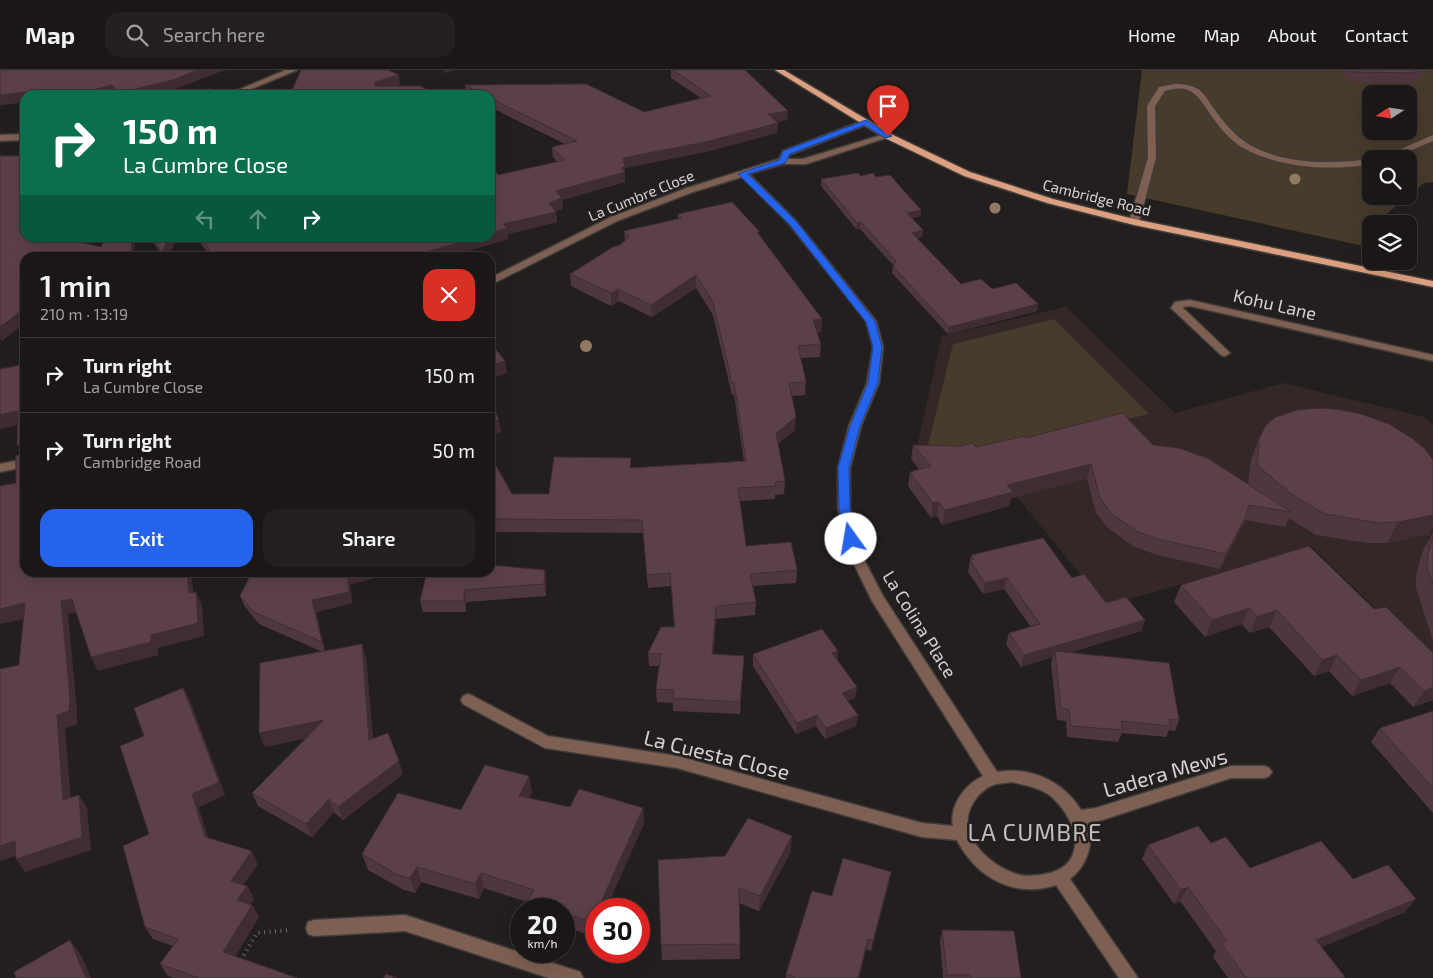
<!DOCTYPE html>
<meta charset="utf-8">
<style>
:root{--surface:#1b1717;--page:#242020;--text:#f1f3f6;--muted:#a09fa1;--line:#393636;--accent:#2563eb}
body{margin:0;font-family:"Exo 2",sans-serif;background:var(--page);color:var(--text);height:100vh;display:flex;flex-direction:column;font-size:19px;white-space:nowrap}
*{box-sizing:border-box;margin:0}
p{font-size:16px;color:var(--muted)}
.icon{flex:none;width:28px;height:28px;fill:none;stroke:currentColor;stroke-width:2;stroke-linecap:round;stroke-linejoin:round}
.map{position:relative;flex:1;overflow:hidden}
.sheet{position:absolute;left:20px;top:182px;width:475px;height:325px;display:flex;flex-direction:column;background:var(--surface);border-radius:15px;box-shadow:0 5px 20px #0002,0 0 0 1px var(--line)}
.sheet>*{flex:none}
.banner{position:absolute;left:20px;top:20px;width:475px;height:152px;border-radius:15px;box-shadow:0 5px 20px #0002,0 0 0 1px var(--line);background:#0b6e4f;color:#fff;overflow:hidden}
.needle{width:32px;rotate:258deg}
.tools{position:absolute;left:1362px;top:15px;display:grid;gap:10px}
.tools a{display:grid;place-items:center;width:55px;height:55px;border-radius:10px;background:var(--surface);box-shadow:0 5px 20px #0002,0 0 0 1px var(--line);font-size:25px}
.speed{position:absolute;left:510px;top:828px;display:flex;gap:10px;font-size:25px;font-weight:700;text-align:center}
.speed>*{display:grid;place-content:center;width:65px;height:65px;border-radius:50%;background:var(--surface);box-shadow:0 5px 20px #0002,0 0 0 1px var(--line);line-height:1}
.speed small{font-size:12px;font-weight:400}
.speed .limit{border:8px solid #d22;background:#fff;color:#111}
.pin{position:absolute;display:grid;place-items:center;width:42px;height:42px;color:#fff;margin:-51px -21px;border-radius:50% 50% 50% 0;rotate:-45deg;box-shadow:0 0 5px #0007}
.pin .icon{rotate:45deg}
.me{position:absolute;width:55px;margin:-28px;rotate:347deg;stroke-linejoin:round;filter:drop-shadow(0 0 4px #0008)}
.turn{display:flex;align-items:center;gap:18px;height:105px;padding:0 20px;font-size:22px}
.turn .icon{width:65px;height:65px;stroke-width:2.5}
.turn b{display:block;font-size:35px;line-height:42px}
.lanes{display:flex;align-items:center;height:48px;padding:0 20px;background:#0003;justify-content:center;gap:25px;direction:ltr}
.lanes .off{opacity:.35}
.round{display:grid;place-items:center;flex:none;width:52px;height:52px;border-radius:15px;background:var(--page)}
.headline{display:flex;align-items:center;justify-content:space-between;height:85px;padding:0 20px}
h1{font-size:30px;font-weight:600;line-height:38px}
.button{display:flex;gap:10px;margin-top:auto;padding:10px 20px}
.button a{flex:1;height:58px;border-radius:15px;background:var(--accent);color:#fff;font-size:20px;font-weight:600;line-height:58px;text-align:center}
.button a+a{background:var(--page);color:var(--text)}
ul{padding:0;list-style:none}
li{display:flex;align-items:center;gap:15px;height:75px;padding:0 20px;border-top:1px solid var(--line)}
li div{flex:1}
li b{display:block;font-size:19px}
li em{font-style:normal}
header{display:flex;align-items:center;gap:30px;box-sizing:border-box;height:70px;padding:0 25px;background:var(--surface);border-bottom:1px solid var(--line)}
header strong{font-size:24px}
nav{display:flex;gap:28px;margin-inline-start:auto;font-size:18px}
.search{width:350px;height:45px;background:var(--page);display:flex;align-items:center;gap:12px;box-sizing:border-box;padding:0 18px;border-radius:15px;color:var(--muted);font-size:19px}
.map>svg:first-child{display:block}
.built{fill:#332827}
.green{fill:#473b2b;fill-rule:evenodd}
.lines{fill:none;stroke-linecap:round;stroke-linejoin:round}
.minor-casing{stroke:#403c3c;stroke-width:3}
.major-casing{stroke:#403c3c;stroke-width:3}
.path-far1{stroke:#726e6e;stroke-width:2.5;stroke-dasharray:0.5 2.5;stroke-linecap:butt}
.path{stroke:#726e6e;stroke-width:4;stroke-dasharray:1 4.5;stroke-linecap:butt}
.minor{fill:#7d6051;fill-rule:evenodd}
.major{fill:#dc9f7f;fill-rule:evenodd}
.tree{fill:#907a62}
.wall{fill:#4f373f}
.shaded-wall{fill:#402d33}
.building{fill:#5c4049;stroke:#402d33}
.route{fill:#2563eb;stroke:#184099}
.labels{text-anchor:middle;dominant-baseline:central;stroke-width:5;stroke-linejoin:round;paint-order:stroke}
.far-street-label{font-size:15px;fill:#d6d2d2;stroke:#241f1f}
.street-label{font-size:18px;fill:#d6d2d2;stroke:#241f1f}
.near-street-label{font-size:21px;fill:#d6d2d2;stroke:#241f1f}
.near-quarter-label{font-size:24px;letter-spacing:1px;fill:#c3bcbc;stroke:#241f1f}
</style>
<header>
<strong>Map</strong>
<div class="search"><svg class="icon" aria-label="search" viewBox="0 0 24 24"><circle cx="10" cy="10" r="6"/><path d="M15 15l6 6"/></svg>Search here</div>
<nav><a>Home</a><a>Map</a><a>About</a><a>Contact</a></nav>
</header>
<div class="map">
<svg width="1433" height="908" viewBox="0 0 1433 908">
<rect width="100%" height="100%" fill="#241f1f"/>
<path class="built" d="M1066,237l109,106 108,-30 141,34 9,8v239l-122,-118 -205,60 -123,-151 -67,-5 26,-114z"/>
<g class="green">
<path d="M1142,0h291v112l-9,1 -15,13v-37h-38v37h37l-26,22 -4,6h-7v10l-7,12 -237,-52zM1371,24h38v37h-38z"/>
<path d="M1054,249l95,95 -152,36 -69,-5 25,-101z"/>
</g>
<g class="lines">
<defs>
<g id="minor">
<path d="M286,0h11l-60,25h-11z"/>
<path d="M1175,14c8,0 16,1 23,5 6,4 10,11 14,17 11,15 22,30 38,39 37,20 80,19 121,14v6c-42,5 -86,4 -124,-15 -14,-7 -25,-19 -34,-32 -7,-9 -14,-24 -25,-28 -8,-3 -16,-1 -23,1l-10,15 1,52 -17,64 -2,2h-6l-2,-2 19,-64 -1,-52 12,-19z"/>
<path d="M865,50h3v4l-79,31 -1,4h15l82,-25 7,2 -86,28h-23l-34,10 47,47 80,100 7,26 -4,36 -18,43 -11,42v40l11,46 22,42 114,176c33,-6 66,9 84,38l15,-2 135,-42h33l5,2 3,4 -3,4 -5,2h-33l-135,44 -9,1c8,20 0,43 -17,56l68,99h-19l-63,-93c-42,14 -80,-8 -99,-45l-35,-3 -245,-69 -132,-20 -82,-44 -2,-4 2,-4 5,-2 5,2 75,40 129,20 245,67 31,3c-4,-20 12,-42 30,-50l-111,-175 -23,-47 -11,-46v-40l11,-42 18,-43 6,-36 -7,-26 -76,-96 -48,-48 -49,15 -76,29 -127,64v-7l121,-61 76,-29 92,-29 4,-8zM1012,712c13,3 25,5 36,12 26,19 44,67 2,79 -9,2 -21,4 -30,2 -29,-7 -66,-41 -47,-72 5,-8 12,-15 20,-18 6,-2 13,-2 19,-3z"/>
<path d="M25,64v6l-25,1v-6z"/>
<path d="M1433,65v6l-43,18h-12z"/>
<path d="M1190,230l243,55v6l-243,-55 -8,1 48,46 -5,3 -4,-1 -50,-47 4,-6z"/>
<path d="M25,389v8l-25,5v-8z"/>
<path d="M405,845l169,55 6,2 3,6h-34l-144,-47 -91,5 -6,-2 -2,-6 2,-6 6,-2z"/>
</g>
<path id="major" d="M775,0h9l107,64 79,38 83,27 81,20 299,62v6l-299,-62 -87,-22 -83,-27 -79,-38z"/>
</defs>
<use href="#minor" class="minor-casing"/>
<use href="#major" class="major-casing"/>
<path class="path-far1" d="M192,25l18,-6"/>
<path class="path" d="M241,890l16,-27 34,-3"/>
<use href="#minor" class="minor"/>
<use href="#major" class="major"/>
</g>
<g class="tree">
<circle cx="1295" cy="109" r="5.5"/>
<circle cx="995" cy="138" r="5.5"/>
<circle cx="586" cy="276" r="6"/>
</g>
<g class="wall">
<path d="M0,0l176,19 -23,6h-128v7l-25,3z"/>
<path d="M671,0h74l42,50 -10,2v11l-72,19 -80,16v14l-63,18 1,9 -7,2 1,11 -49,12v5l-64,19h-233l-14,-20h293l8,-63 59,-13 -4,-5 -1,-10 13,-3 -75,-37v-12h-24l-1,-10 179,27 57,-14 -30,-20z"/>
<path d="M1341,0h81l-3,9h-6l-1,4 -63,-1z"/>
<path d="M861,106l15,1 45,39 -9,2 11,12 -1,7 -5,1 44,46 31,5 45,22 -89,23 -56,-61 1,-8 -33,-36h-4l-35,-43v-7z"/>
<path d="M678,144l81,21 63,84 -1,13h-4l4,12 -1,13 -20,1 6,24 -1,13 -13,1 3,34 -17,14 7,37 -1,13 -9,1v4l-35,2 6,45 51,24 -1,13 -43,3 3,16 -1,13 -39,4 -3,35 31,2 -4,58 -67,-3v-8l-16,-1 -1,-13 3,-23h-10l-1,-13 26,-26 -3,-41 -23,2 -5,-55 -153,-1v-77l22,39h37l83,-26 112,-6 -10,-67h-2l-19,-80 -17,-27 -44,29 -33,-16 -8,5 -40,-20 -1,-12 50,-29 5,-4 -1,-10 54,-12z"/>
<path d="M151,168h25l-7,20h-7z"/>
<path d="M1026,368l127,7 95,39 3,-24 8,-21 170,95 -42,9h-19l-52,-8 -27,-17 -4,9 -40,-7 -6,13 -19,36 -63,-14 -24,-9 -25,-18 -12,-15 -9,-35 -76,20 -2,8 -67,19 -5,-9 -6,2 -23,-32 2,-14 9,-3 -8,-10 2,-14 63,2z"/>
<path d="M1433,463v108l-17,-53v-13l7,-25z"/>
<path d="M1309,476l124,154 -20,7 -23,-24 -38,13 -23,-25 -15,5 -45,-49 -19,6 -8,-9 -37,13 -31,-35 7,-17z"/>
<path d="M971,485l101,23 34,25 39,17 -4,11 -73,22 111,67 -4,11 -6,-1 -3,7 -44,-4 -4,9 -51,-5 -1,-16 -9,-1 -6,-57 2,-6 -32,10 -15,-23 3,-11 22,-6 -27,-38 -21,5 -15,-22z"/>
<path d="M252,502h118l2,7 -22,5 2,19 -36,9 9,39 41,7 7,81 30,35 -60,46 -9,-8 -22,25 -54,-31 -6,-13 54,-55 -41,9 58,-95 -64,-28 -14,-17 -5,-11z"/>
<path d="M427,502l119,9v15l-80,6v10h-43l-3,-11z"/>
<path d="M753,584l84,5 20,28 -2,11 -7,3 8,25 -31,13 -9,-13 -20,8 -43,-68z"/>
<path d="M183,618l7,13 35,94 -27,12 10,31 50,26 -15,21 4,1 7,13 -4,5 2,1 7,12 -24,39 62,22h-123l-6,-2 -8,-12 13,-18 -20,-7 -8,-12 4,-93 -5,-98z"/>
<path d="M1433,641v102l-62,-71 9,-14z"/>
<path d="M532,722l-3,6 41,9 73,1 1,16 -48,85v23l-2,4 -30,-9v-18h-35l-2,-7 -43,-14 -5,11 -58,-17 -6,11 -11,-3 -36,-20 -6,-16 99,-44z"/>
<path d="M1211,773l39,25 103,11 52,33 -84,35 23,31h-116l-15,-21 3,-6 -36,-50 -6,3 -32,-45 6,-14z"/>
<path d="M791,781l-32,60 -20,-8 1,56 -78,1 -1,-15 64,-89z"/>
<path d="M891,802l-20,79 -5,-2 -7,29h-73v-4l46,-78z"/>
<path d="M942,860l79,48h-78l-3,-38z"/>
</g>
<g class="shaded-wall">
<path d="M198,0h27l-49,19 -23,6h-33l-1,-2z"/>
<path d="M444,0h10l-10,3z"/>
<path d="M399,5l1,10 -24,6 -1,-9z"/>
<path d="M112,15l3,10h-42z"/>
<path d="M44,20l2,5h-21v7l-25,3v-10z"/>
<path d="M788,41l-1,9 -19,4v-10z"/>
<path d="M778,53l-1,10 -72,19 -80,16v14l-63,18 1,9 -10,3h3l1,10 -49,12v5l-64,19h-17l-1,-6 49,-14h15v-5l13,-9 46,-21 7,-12 65,-23 2,-10z"/>
<path d="M921,140v6l-15,3 1,-6z"/>
<path d="M861,152l-1,7h-4l1,-6z"/>
<path d="M923,160l-1,7 -11,2 1,-6z"/>
<path d="M131,168h3l1,20h-3z"/>
<path d="M168,168h8l-7,20h-6l-1,-4z"/>
<path d="M696,205v13l-44,29 -1,-12z"/>
<path d="M618,219l1,12 -8,5v-13z"/>
<path d="M1038,234l-1,7 -89,23 1,-7z"/>
<path d="M25,238v15l-23,18 -2,-4v-10z"/>
<path d="M822,249l-1,13 -9,1 1,-13z"/>
<path d="M505,291l2,12 -17,6v-13z"/>
<path d="M18,341l6,13 -24,5v-14z"/>
<path d="M796,347l-1,13 -20,16 1,-13z"/>
<path d="M499,350l2,12 -8,3 2,8 -5,1v-22z"/>
<path d="M1091,394l-4,14 -76,20 -2,8 -67,19 3,-15 62,-25z"/>
<path d="M939,432l-2,14 -6,2 2,-15z"/>
<path d="M1433,445v12l-4,7 -42,9 11,-21z"/>
<path d="M1245,448l-6,15 -19,36 6,-15z"/>
<path d="M545,500l1,11v15l-2,-12z"/>
<path d="M187,502h4l4,35 -6,-14z"/>
<path d="M347,502h23l2,7 -22,5 2,19 -36,9 9,41 -3,-11 -10,-42z"/>
<path d="M1007,508l-3,11 -21,5 2,-11z"/>
<path d="M464,520l2,12v10l-2,-11z"/>
<path d="M196,522l6,13 2,31 -46,12v7l-60,16 -7,-14 60,-22z"/>
<path d="M72,529l7,13 -11,2 9,96v15l-12,3 7,84 -9,-12 -6,-85 4,-114z"/>
<path d="M25,533l8,14 -33,7v-15z"/>
<path d="M716,536v13l-4,48v-13z"/>
<path d="M1249,538l-7,16 -37,13 7,-17z"/>
<path d="M1277,540l-8,17 -19,6 7,-16z"/>
<path d="M1145,550l-4,11 -86,26v-6l-2,6 -32,10 3,-12z"/>
<path d="M362,574l4,14 8,96 -5,-14z"/>
<path d="M838,581l-1,11 -5,-9z"/>
<path d="M1337,585l-8,16 -15,5 8,-16z"/>
<path d="M744,586l-1,13 -3,45v-12z"/>
<path d="M1400,597l-10,16 -38,13 9,-16z"/>
<path d="M857,617l-2,11 -14,6 1,-11z"/>
<path d="M1433,617v13l-20,7 11,-16z"/>
<path d="M183,618l7,13 35,94 -27,12 14,42 -7,-12 -13,-43z"/>
<path d="M817,645l-1,11 -20,8 1,-11z"/>
<path d="M858,645l-2,11 -31,13 1,-11z"/>
<path d="M324,650l5,13 -64,14 -6,-14z"/>
<path d="M399,691l4,13 -60,46 -5,-13z"/>
<path d="M529,706l3,16 -10,20 -3,-16z"/>
<path d="M79,725l8,13 4,42 -66,22 -9,-13z"/>
<path d="M329,729l5,13 -22,25 -6,-13z"/>
<path d="M643,738l1,16 -38,85h-8z"/>
<path d="M792,766l-1,15 -32,60 1,-15z"/>
<path d="M15,771l9,12 -24,8v-15z"/>
<path d="M252,781l6,13 -20,29 -7,-12z"/>
<path d="M417,797l4,15 -6,11 -5,-15z"/>
<path d="M891,802l-2,11 -18,68 2,-10z"/>
<path d="M481,803l3,15 -5,11 -4,-15z"/>
<path d="M247,816l7,13 -10,14 -7,-13z"/>
<path d="M1188,817l-8,14 -6,3 7,-14z"/>
<path d="M1416,829l-11,13 -99,42 10,-14z"/>
<path d="M252,835l7,12 -29,47 -7,-12z"/>
<path d="M596,842v20l-2,4 -2,-14z"/>
<path d="M868,869l-9,39h-1z"/>
<path d="M70,870l11,15 10,23h-5z"/>
</g>
<g class="building">
<path d="M0,0h198l-25,10 -54,13 -7,-8 -39,10h-30l1,-5 -44,5z"/>
<path d="M301,0h87l11,5 -24,7v4h45l18,9h-148z"/>
<path d="M673,0h72l43,41 -20,3 10,9 -73,19 -82,16 2,9 -4,1 4,4 -69,19 6,7 -13,5 7,9 -53,12 4,4 -17,5v-72l8,14 67,-15 -13,-13 25,-6 -87,-43v-3h-6l-19,-10 121,-1 58,28 67,-16z"/>
<path d="M1351,0h62l3,3 -64,-1z"/>
<path d="M0,86h25v82h37l39,9 4,-9h26l1,20h-107v50l-25,19z"/>
<path d="M858,103l3,3 12,-3 3,4 14,-2 31,35 -14,3 16,17 -11,3 49,51 20,-5 11,10 24,-6 22,21 -89,23 -56,-61 3,-5 -35,-39 -4,1 -36,-44z"/>
<path d="M732,132l28,30h-3l65,87 -9,1 8,24 -23,2 8,36 -17,1 7,34 -20,16 9,48 -10,1 1,4 -38,2 8,58 45,-4 6,28 -47,4 6,28 -40,4 -4,48 32,2 -4,46 -67,-4 1,-8 -18,-1 5,-35 -13,-1 13,-26h14l-5,-54 -23,2 -5,-55 -152,-1v-64l22,39h37l5,-37 77,1 -1,10 116,-7 -12,-79 -2,1 -19,-81 -17,-27 -45,30 -33,-16 -7,4 -41,-19 43,-27 7,-2 9,-8 -5,-6 58,-13 -4,-4z"/>
<path d="M153,168h15l-6,16z"/>
<path d="M201,168h274l-49,14 4,6h-214z"/>
<path d="M490,272l15,19 -15,5z"/>
<path d="M25,294v208h162l2,21 7,-1 2,31 -47,12v7l-60,15 -19,-58 -11,2 9,96 -1,14 -12,4 6,85 16,-5 3,42 -66,22 -1,-18 -15,5v-177l19,-4 6,-62 -25,6v-123l16,-3v-27l4,-2v-8l-3,-2 1,-33 -18,4v-46z"/>
<path d="M490,329l9,21 -9,2z"/>
<path d="M1323,338l18,2 20,4 28,10 24,15 13,11 7,10v55l-35,7 -19,1 -54,-9 -35,-21 -33,-28 2,-26 7,-14 10,-8 21,-7z"/>
<path d="M1122,343l31,32 26,3 30,11 82,53 -42,-7 -4,13 -19,36 -64,-14 -24,-8 -26,-18 -12,-16 -9,-34 -84,21 6,7 -68,18 -6,-8 -6,1 -23,-31 21,-6 -18,-21 49,1 11,-3 3,4 49,-11 1,2z"/>
<path d="M1433,466v48l-6,-17 1,-13z"/>
<path d="M1043,468l29,40 12,-4 22,29 20,-6 19,23 -121,35 -15,-22 31,-9 -33,-46 -22,5 -15,-23 4,-1 -3,-4z"/>
<path d="M1309,476l65,63 12,-2 47,46v34l-9,4 -24,-24 -39,13 -24,-25 -15,5 -45,-50 -20,7 -8,-9 -37,12 -31,-35z"/>
<path d="M490,495l55,5 -1,14 -80,6v11h-44l7,-29h63z"/>
<path d="M252,502h95l2,20 -37,8 10,42 -68,-30 -14,-16z"/>
<path d="M822,559l16,22 -6,2 25,34 -15,6 16,22 -32,13 -9,-13 -20,8 -44,-69z"/>
<path d="M362,574l7,96 19,-7 11,28 -61,46 -9,-8 -23,25 -54,-31 72,-73 -65,13 1,-70z"/>
<path d="M1055,581l114,12 10,57 -10,-1 2,7 -50,-5 2,9 -52,-4 -2,-16 -8,-2z"/>
<path d="M183,618l36,94 -27,12 13,43 47,14 -21,30 16,5 -10,14 15,5 -29,47 74,26h-98l-39,-14 18,-25 -33,-12 -22,-81 26,-12 -29,-88 24,-10 -10,-28z"/>
<path d="M1433,641v77l-53,-60z"/>
<path d="M485,695l44,11 -10,20 51,11 9,-18 64,19 -45,101h-2v3l-4,10 -28,-9v-4h-13l-24,-8 7,-11 -53,-17 -6,11 -58,-17 -7,11 -12,-3 -36,-21 36,-61 63,17z"/>
<path d="M748,748l44,18 -32,60 -21,-8 1,56 -79,1 -3,-85 67,-4z"/>
<path d="M1198,756l13,17 15,-6 24,31 71,-27 32,38 35,-14 28,34 -100,41 29,37 -2,1h-97l-25,-35 6,-2 -39,-54 -7,3 -33,-45z"/>
<path d="M843,788l48,14 -18,69 -5,-2 -10,39h-61l-11,-4 26,-83 20,5z"/>
<path d="M942,860l72,1 7,47h-50l-1,-3h-23z"/>
<path d="M70,870l16,38h-70l-2,-6z"/>
<path d="M386,904l11,4h-13z"/>
</g>
<path class="route" d="M866,50l26,16 -7,2 -20,-13 -75,29 -5,9 -37,11 48,47 79,100 7,26 -4,36 -18,43 -11,42 1,40 7,31 -6,4 -5,-4 -7,-31 -1,-40 12,-42 18,-43 5,-36 -7,-25 -76,-97 -52,-51 41,-14 4,-9z"/>
<g class="labels">
<g class="far-street-label">
<text transform="translate(641 125) rotate(-22)">La Cumbre Close</text>
<text transform="translate(1097 127) rotate(14)">Cambridge Road</text>
</g>
<g class="street-label">
<text transform="translate(1275 234) rotate(13)">Kohu Lane</text>
<text transform="translate(920 554) rotate(58)">La Colina Place</text>
</g>
<g class="near-street-label">
<text transform="translate(717 684) rotate(14)">La Cuesta Close</text>
<text transform="translate(1165 702) rotate(-16)">Ladera Mews</text>
</g>
<g class="near-quarter-label">
<text x="1035" y="761">LA CUMBRE</text>
</g>
</g>
</svg>
<div class="tools">
<a><svg class="needle" viewBox="-14 -14 28 28"><path d="M0-13l5 13h-10z" fill="#e53935"/><path d="M0 13l5-13h-10z" fill="#a09fa1"/></svg></a>
<a><svg class="icon" aria-label="search" viewBox="0 0 24 24"><circle cx="10" cy="10" r="6"/><path d="M15 15l6 6"/></svg></a>
<a><svg class="icon" aria-label="layers" viewBox="0 0 24 24"><path d="M12 4l9 5-9 5-9-5zM3 14l9 5 9-5"/></svg></a>
</div>
<div class="speed"><div>20<small>km/h</small></div><div class="limit">30</div></div>
<div class="pin" style="left:888px;top:66px;background:#d93025"><svg class="icon" aria-label="arrive" viewBox="0 0 24 24"><path d="M6 21V4h12l-3 4 3 4H6"/></svg></div>
<svg class="me" style="left:851px;top:469px" viewBox="-20 -20 40 40"><circle r="19" fill="#fff"/><path d="M0-13L10 11 0 6-10 11z" fill="#2563eb"/></svg>
<div class="banner">
<div class="turn"><svg class="icon" aria-label="right" viewBox="0 0 24 24"><path d="M7 20v-9h11M14 6l5 5-5 5"/></svg><div><b>150 m</b>La Cumbre Close</div></div>
<div class="lanes"><svg class="icon off" aria-label="left" viewBox="0 0 24 24"><path d="M17 20v-9H6M10 6l-5 5 5 5"/></svg><svg class="icon off" aria-label="ahead" viewBox="0 0 24 24"><path d="M12 20V5M6 11l6-6 6 6"/></svg><svg class="icon" aria-label="right" viewBox="0 0 24 24"><path d="M7 20v-9h11M14 6l5 5-5 5"/></svg></div>
</div>
<section class="sheet">
<div class="headline"><div><h1>1 min</h1><p>210 m · 13:19</p></div><a class="round" style="background:#d93025;color:#fff"><svg class="icon" aria-label="close" viewBox="0 0 24 24"><path d="M6 6l12 12M18 6L6 18"/></svg></a></div>
<ul>
<li><svg class="icon" aria-label="right" viewBox="0 0 24 24"><path d="M7 20v-9h11M14 6l5 5-5 5"/></svg><div><b>Turn right</b><p>La Cumbre Close</p></div><em>150 m</em></li>
<li><svg class="icon" aria-label="right" viewBox="0 0 24 24"><path d="M7 20v-9h11M14 6l5 5-5 5"/></svg><div><b>Turn right</b><p>Cambridge Road</p></div><em>50 m</em></li>
</ul>
<div class="button"><a>Exit</a><a>Share</a></div>
</section>
</div>
